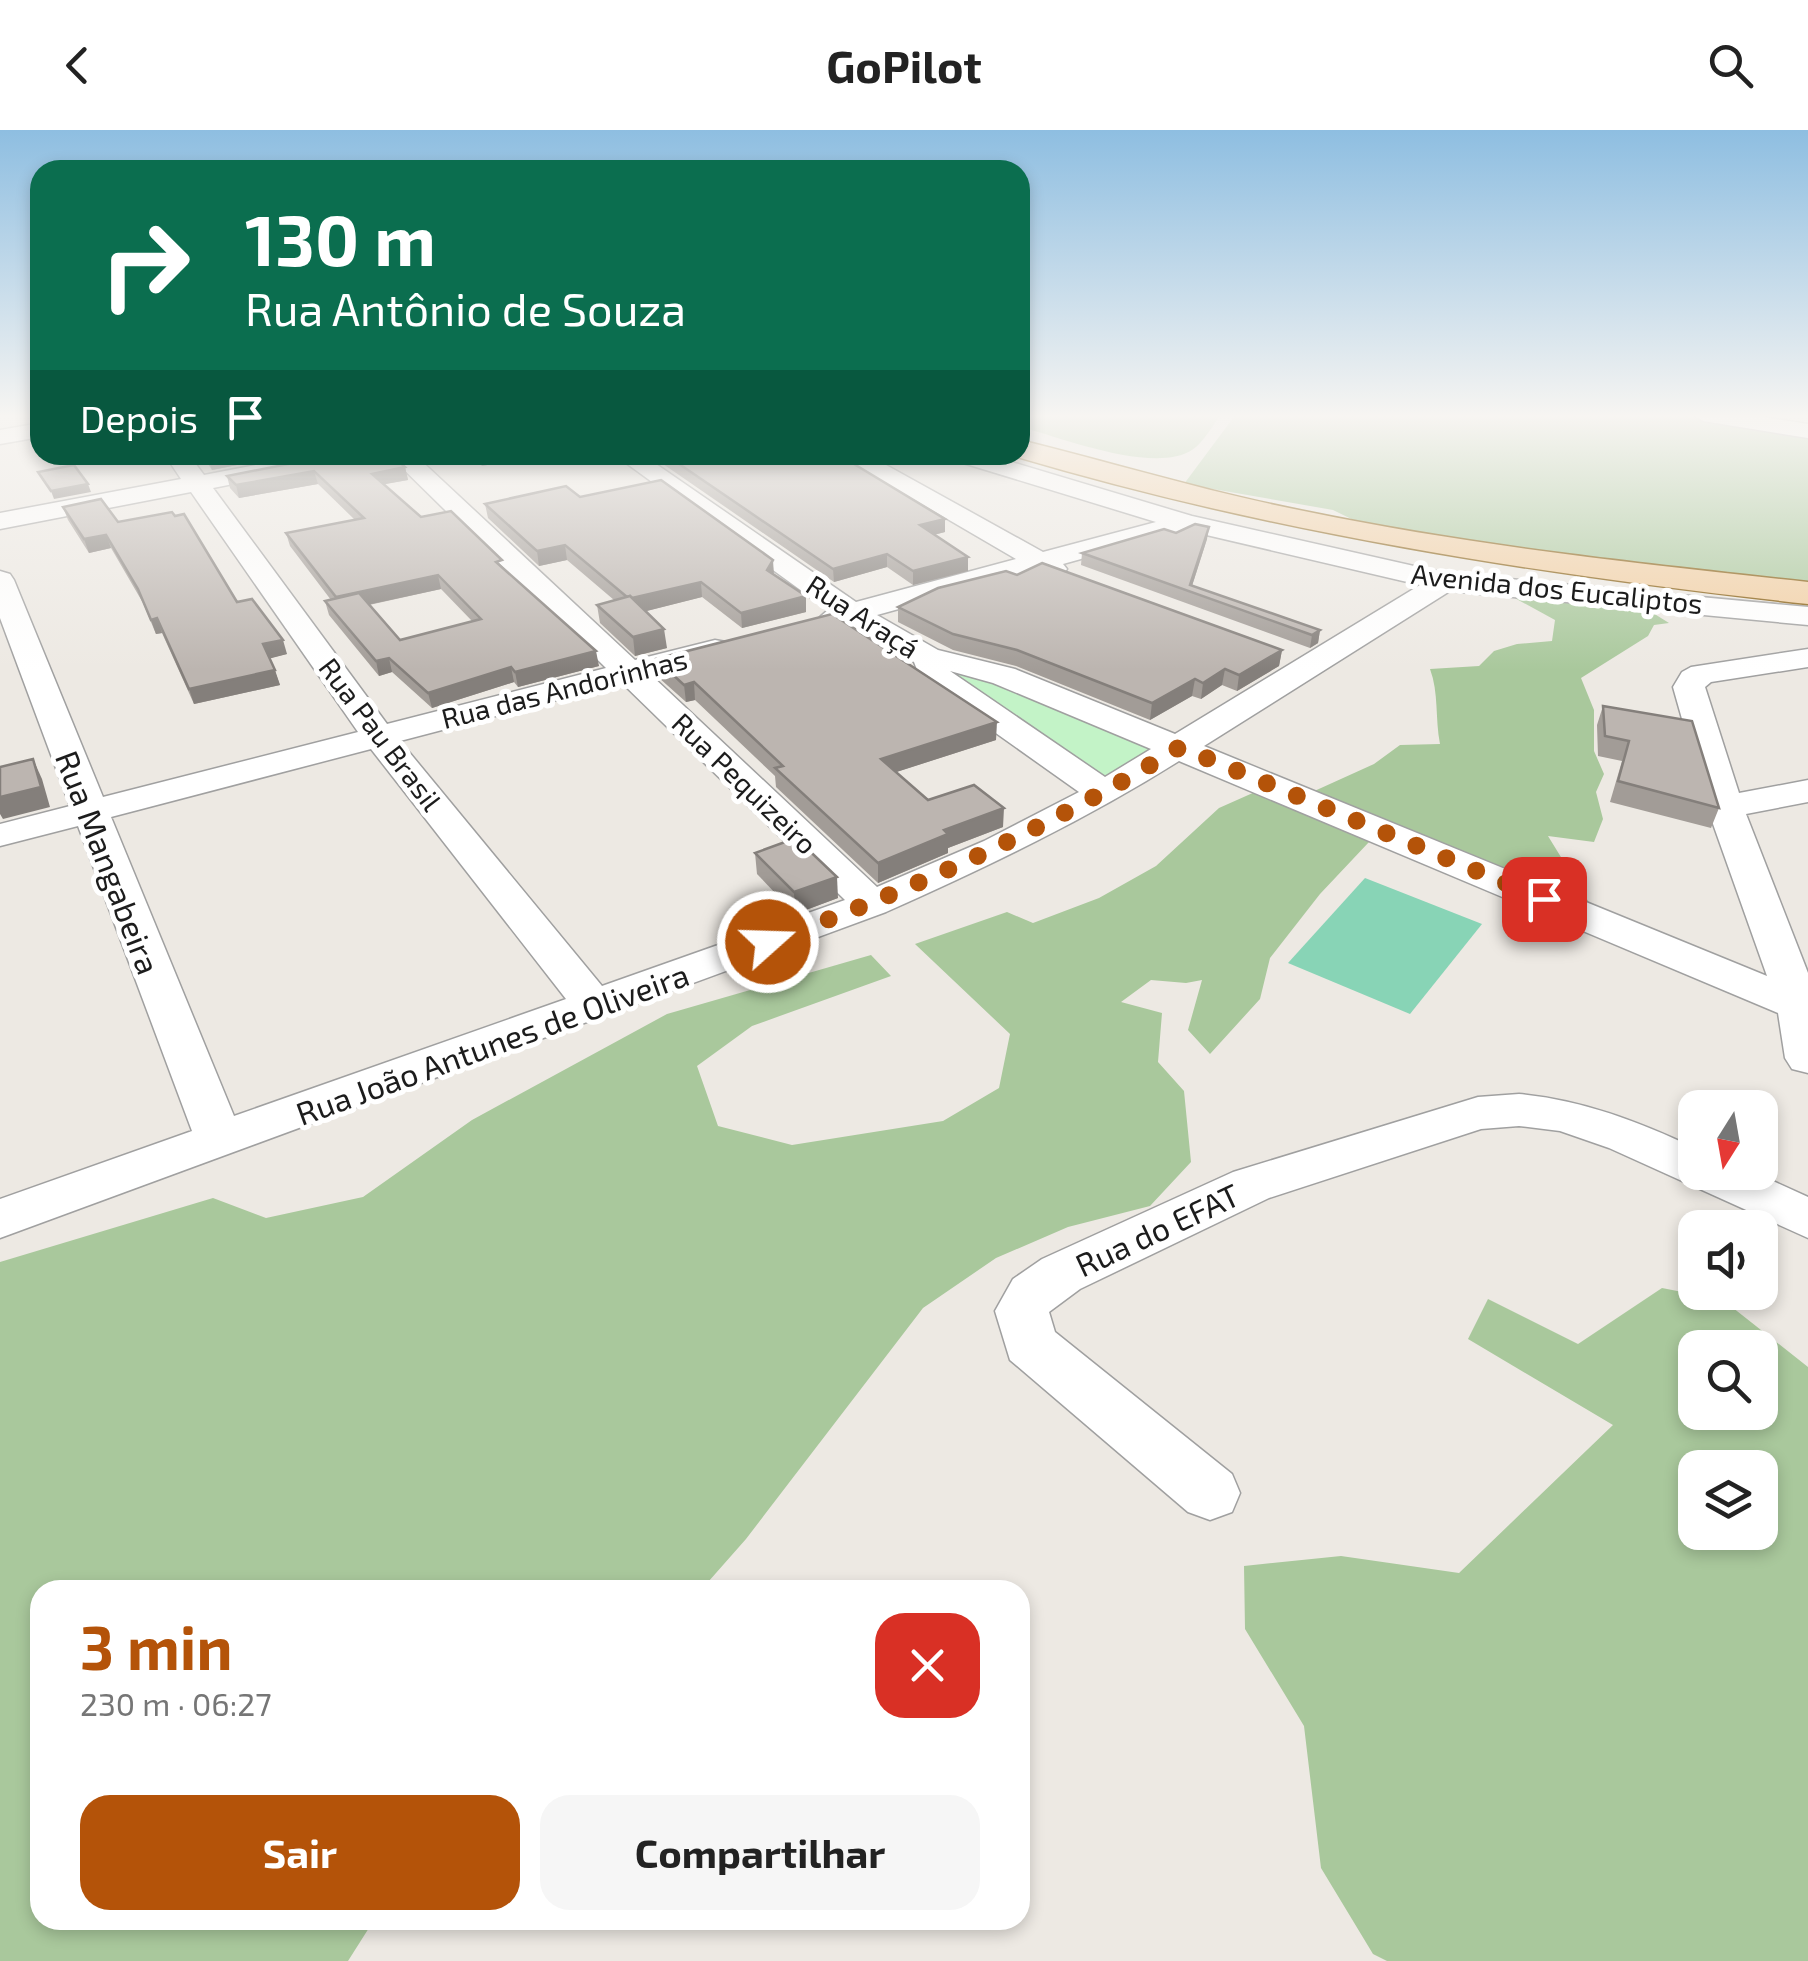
<!DOCTYPE html>
<html lang="pt">
<meta charset="utf-8">
<style>
:root{--surface:#fff;--page:#f6f6f6;--text:#222;--muted:#767676;--accent:#b45309}
body{margin:0;font-family:"Exo 2",sans-serif;background:var(--page);color:var(--text);height:100vh;display:flex;flex-direction:column;font-size:38px;white-space:nowrap}
*{box-sizing:border-box;margin:0}
p{font-size:32px;color:var(--muted)}
.icon{flex:none;width:55px;height:55px;fill:none;stroke:currentColor;stroke-width:2;stroke-linecap:round;stroke-linejoin:round}
.map{position:relative;flex:1;overflow:hidden}
.drawer{position:absolute;left:30px;top:1450px;width:1000px;height:350px;display:flex;flex-direction:column;background:var(--surface);border-radius:30px;box-shadow:0 5px 15px #0003}
.drawer>*{flex:none}
.top-card{position:absolute;left:30px;top:30px;width:1000px;height:305px;border-radius:30px;box-shadow:0 5px 15px #0003;background:#0b6e4f;color:#fff;overflow:hidden}
.needle{width:65px;rotate:191deg}
.buttons{position:absolute;left:1678px;top:960px;display:grid;gap:20px}
.buttons a{display:grid;place-items:center;width:100px;height:100px;border-radius:20px;background:var(--surface);box-shadow:0 5px 15px #0003;font-size:50px}
.pin{position:absolute;display:grid;place-items:center;width:85px;height:85px;color:#fff;margin:-42px;border-radius:20px;box-shadow:0 5px 15px #0006}
.me{position:absolute;width:110px;margin:-55px;rotate:70deg;stroke-linejoin:round;filter:drop-shadow(0 0 8px #0008)}
.turn{display:flex;align-items:center;gap:35px;height:210px;padding:0 50px;font-size:45px}
.turn .icon{width:130px;height:130px;stroke-width:2.5}
.turn b{display:block;font-size:70px;line-height:85px}
.then{display:flex;align-items:center;height:95px;padding:0 50px;background:#0003;gap:20px;font-size:38px}
.round{display:grid;place-items:center;flex:none;width:105px;height:105px;border-radius:30px;background:var(--page)}
.head{display:flex;align-items:center;justify-content:space-between;height:170px;padding:0 50px}
h1{font-size:60px;font-weight:700;line-height:75px;color:var(--accent)}
.cta{display:flex;gap:20px;margin-top:auto;padding:20px 50px}
.cta a{flex:1;height:115px;border-radius:30px;background:var(--accent);color:#fff;font-size:40px;font-weight:700;line-height:115px;text-align:center}
.cta a+a{background:var(--page);color:var(--text)}
header{display:flex;justify-content:space-between;align-items:center;height:130px;padding:0 50px;background:var(--surface);font-size:45px;font-weight:700}
.map>svg:first-child{display:block}
.forest{fill:#a9c89c;fill-rule:evenodd}
.park{fill:#c3f3c7}
.pitch{fill:#88d4b6}
.lines{fill:none;stroke-linecap:round;stroke-linejoin:round}
.minor-casing{stroke:#a0a0a0;stroke-width:3}
.major-casing{stroke:#865d0f;stroke-width:3}
.minor{fill:#fff;fill-rule:evenodd}
.major{fill:#f2cfa3;fill-rule:evenodd}
.wall{fill:#a29c97;fill-rule:evenodd}
.shaded-wall{fill:#847f7b}
.building{fill:#bcb5b0;stroke:#847f7b;stroke-width:2.5}
.route{stroke:#b45309;stroke-width:18;stroke-dasharray:0 32.4}
.labels{text-anchor:middle;dominant-baseline:central;stroke-width:10;stroke-linejoin:round;paint-order:stroke}
.far-street-label{font-size:28px;fill:#1c1c1c;stroke:#fff}
.street-label{font-size:32px;fill:#1c1c1c;stroke:#fff}
</style>
<header><svg class="icon" aria-label="back" viewBox="0 0 24 24"><path d="M15 5l-7 7 7 7"/></svg>GoPilot<svg class="icon" aria-label="search" viewBox="0 0 24 24"><circle cx="10" cy="10" r="6"/><path d="M15 15l6 6"/></svg></header>
<div class="map">
<svg width="1808" height="1831" viewBox="0 0 1808 1831">
<rect width="100%" height="100%" fill="#ede9e3"/>
<g class="forest">
<path d="M1020,284h201c-8,11 -18,29 -29,36 -37,24 -128,-11 -167,-22l-5,-4z"/>
<path d="M1236,284h449l123,21v153l-430,-56 -45,-22 -149,-26z"/>
<path d="M1511,466l134,12 24,15 -15,2 -6,11 -67,42 13,32v41l10,23 -8,18 7,27 -9,23 -46,-6 48,78 -286,-121 64,-29 26,-19 40,-1c-5,-25 -1,-51 -10,-75l49,-3 15,-15 23,-7 35,-3 3,-21z"/>
<path d="M1255,662l114,50 -49,52 -50,64 -10,41 -50,55 -22,-24 14,-50 -16,3 -35,-3 -30,22 41,11 -4,49 26,29 7,71 -41,44 -82,21 -72,31 -73,50 -177,231 -45,51h-661v330h334l-26,41h-348v-699l213,-64 53,20 97,-21 109,-77 195,-106 204,-59 20,21 -139,50 -55,40 21,60 74,19 151,-24 56,-33 11,-54 -95,-90 92,-32 26,11 66,-25 57,-32 63,-58z"/>
<path d="M1662,1158l61,12 85,67v594h-421l-14,-7 -52,-86 -17,-142 -59,-97 -1,-63 97,-10 118,17 154,-148 -145,-86 20,-40 90,45zM1695,1218h65v64h-65zM1695,1338h65v64h-65z"/>
</g>
<path class="park" d="M955,545h19l178,74 -55,32z"/>
<path class="pitch" d="M1365,748l117,46 -72,90 -122,-51z"/>
<g class="lines">
<defs>
<g id="minor">
<path d="M1692,284h52l64,10v14l-105,-17z"/>
<path d="M40,293v14l-40,7v-14z"/>
<path d="M165,325h24l15,20 103,-20h50l-12,7 -132,26 174,236 219,-56 -217,-213h26l220,205 80,-20 11,2 4,7 -4,7 -75,19 226,212 107,-46 95,-49 -158,-112 -7,-18 -67,-39h-23l-4,-6 8,-7 -213,-155h28l213,147 160,-43 -178,-104h30l175,97 113,-30 -203,-62 -3,-5h38l204,61 253,57 363,34v18l-358,-34 -246,155 563,230 -60,-169 -34,-120 9,-15 9,-5 117,-18v18l-97,15 -6,5 34,106 69,-13v22l-62,12 62,159v100l-16,-4 -7,-11 -7,-45 -599,-252c-94,59 -192,106 -293,151l-886,326v-39l192,-68 -114,-305 -78,20v-22l70,-18 -70,-188v-47l10,3 4,6 89,217 255,-65 -167,-240 -191,37v-16l181,-34zM1185,400l235,55 -245,149 -160,-65 -77,-19 -61,-35 159,-44 17,6 10,-2 4,-6 -4,-5zM950,541l43,12 158,66 -46,28zM622,553l223,217 -243,86 -202,-245zM371,619l195,250 -332,117 -123,-299z"/>
<path d="M1519,964c63,6 118,27 176,54v24h58l55,25v41l-199,-90 -49,-17 -41,-5 -38,3 -212,69 -189,91 -31,23 6,20 177,142 8,19 -8,19 -22,8 -22,-8 -178,-152 -15,-49 18,-32 29,-20 191,-87 245,-75z"/>
</g>
<path id="major" d="M1020,310c97,24 191,53 289,72 165,34 332,52 499,70v22c-271,-30 -537,-71 -798,-149h10z"/>
</defs>
<use href="#minor" class="minor-casing"/>
<use href="#major" class="major-casing"/>
<use href="#minor" class="minor"/>
<use href="#major" class="major"/>
</g>
<g class="wall">
<path d="M202,325h85l-75,15z"/>
<path d="M456,325h86l-60,11 -10,-8 -10,2z"/>
<path d="M650,325h189l106,64v13l-11,3 34,22v14l-55,14 -26,-18 -53,15z"/>
<path d="M405,337l3,13 -24,4 37,33 83,51 95,98 -81,21 -4,-5 -82,26 -40,-36 -13,4 -50,-61 -4,-14 6,-1 -41,-54 -4,-13 69,-13 -37,-36 -79,14 -9,-10 -3,-12zM441,459l31,32 -72,19 -31,-35z"/>
<path d="M580,367l194,77 32,38 -64,16 -40,-31 -56,14 21,37 -32,8 -35,-33 -3,-18 17,-5 -47,-40 -28,6 -51,-48 -3,-14z"/>
<path d="M63,377l55,15 119,80 50,52 -17,4 10,27 -86,19 -32,-71 -6,1 -13,-31 -32,-55 -22,5 -21,-33z"/>
<path d="M1176,403l31,6 -15,47 128,44 -2,13 -8,5 -229,-83 1,-12z"/>
<path d="M898,477l384,43 -3,16 -42,25 -15,-6 -21,14 -9,-3 -42,24 -134,-54 -63,-16 -55,-28z"/>
<path d="M656,529l340,81 -100,32 32,28 75,27 -55,21v5l-70,30 -102,-96 -1,-11 -80,-76 -9,2 -28,-25z"/>
<path d="M1603,576l116,102 -8,20 -101,-26 12,-41 -24,-5 -1,-31z"/>
<path d="M755,723l83,45 -43,16 -38,-40z"/>
</g>
<g class="shaded-wall">
<path d="M219,325h68l-75,15 -4,-13z"/>
<path d="M461,325h10l1,3 -10,2z"/>
<path d="M480,325h62l-60,11z"/>
<path d="M405,337l3,13 -33,6 -3,-12z"/>
<path d="M314,341l4,13 -79,14 -3,-13z"/>
<path d="M88,354l3,8 -37,7 -3,-8z"/>
<path d="M945,389v13l-25,6v-13z"/>
<path d="M1209,397l-2,12 -17,53v-7z"/>
<path d="M106,405l5,13 -22,5 -5,-14z"/>
<path d="M565,415l2,15 -28,6 -2,-15z"/>
<path d="M887,424v13l-53,15 -1,-13z"/>
<path d="M968,427v14l-55,14v-14z"/>
<path d="M773,430l1,15 -7,-5z"/>
<path d="M438,445l3,14 -102,22 -3,-14z"/>
<path d="M701,452l1,15 -71,18 -3,-16z"/>
<path d="M806,466v16l-64,16 -1,-15z"/>
<path d="M157,488l5,15 -6,1 -5,-14z"/>
<path d="M664,499l3,19 -32,8 -2,-19z"/>
<path d="M1320,500l-2,13 -8,5 2,-13z"/>
<path d="M283,510l4,14 -19,5 -5,-15z"/>
<path d="M1282,520l-3,16 -42,25 2,-16z"/>
<path d="M596,521l3,15 -81,21 -3,-15z"/>
<path d="M389,528l3,14 -13,4 -3,-15z"/>
<path d="M511,537l3,15 -82,26 -4,-15z"/>
<path d="M1225,539l-3,16 -21,14 2,-16z"/>
<path d="M275,540l5,15 -86,19 -5,-15z"/>
<path d="M1195,549l-3,17 -42,24 2,-17z"/>
<path d="M694,552l1,18 -9,2 -2,-17z"/>
<path d="M997,592l-1,18 -115,37v-18z"/>
<path d="M33,629l9,20 8,28 -47,12 -3,-5v-17z"/>
<path d="M1004,678l-1,19 -55,21v5l-70,30v-20l66,-33z"/>
<path d="M837,747l1,21 -43,16 -1,-22z"/>
</g>
<g class="building">
<path d="M334,325h58l13,12 -33,7 49,43 30,-6 51,49 -6,2 100,89 -81,21 -4,-5 -83,26 -39,-35 -13,3 -51,-60 34,-8 41,47 81,-21 -43,-44 -102,22 -50,-64 78,-15 -50,-47 -78,14 -9,-9z"/>
<path d="M666,325h173l106,64 -25,6 48,32 -55,14 -26,-17 -54,15z"/>
<path d="M74,335l14,19 -37,7 -13,-19z"/>
<path d="M661,350l112,80 -6,10 39,26 -65,17 -40,-31 -69,16 -2,-2 -3,1 -62,-52 -28,6 -52,-47 81,-18 14,11z"/>
<path d="M101,369l17,23 54,-10 3,4 9,-2 53,88 15,-3 31,41 -20,4 12,26 -86,19 -32,-71 -6,2 -13,-31 -32,-54 -22,4 -21,-32z"/>
<path d="M1195,394l14,3 -19,58 130,45 -8,5 -230,-82 82,-24 12,4z"/>
<path d="M1042,433l240,87 -43,25 -14,-6 -22,14 -8,-4 -43,24 -135,-53 -64,-16 -55,-27 40,-19 68,-17 11,4z"/>
<path d="M630,466l34,33 -31,8 -36,-32z"/>
<path d="M832,484l165,108 -116,37 47,41 46,-15 30,23 -60,22 4,4 -70,29 -103,-95 8,-2 -89,-84 -10,3 -28,-26z"/>
<path d="M1603,576l89,15 27,87 -101,-27 11,-40 -24,-5z"/>
<path d="M33,629l8,28 -41,10v-30z"/>
<path d="M796,708l41,39 -43,15 -39,-39z"/>
</g>
<linearGradient id="sky" x2="0" y2="1"><stop stop-color="#8ebee1"/><stop offset="0.53" stop-color="#f7f5f2"/><stop offset="1" stop-color="#f7f5f2" stop-opacity="0"/></linearGradient>
<rect width="1808" height="540" fill="url(#sky)"/>
<g class="lines">
<path class="route" d="M768,812c144,-52 281,-114 412,-195l364,152"/>
</g>
<g class="labels">
<g class="far-street-label">
<text transform="translate(1557 458) rotate(6)">Avenida dos Eucaliptos</text>
<text transform="translate(863 486) rotate(33)">Rua Araçá</text>
<text transform="translate(564 558) rotate(-14)">Rua das Andorinhas</text>
<text transform="translate(381 604) rotate(53)">Rua Pau Brasil</text>
<text transform="translate(745 653) rotate(44)">Rua Pequizeiro</text>
</g>
<g class="street-label">
<text transform="translate(109 732) rotate(69)">Rua Mangabeira</text>
<text transform="translate(492 913) rotate(-20)">Rua João Antunes de Oliveira</text>
<text transform="translate(1157 1099) rotate(-25)">Rua do EFAT</text>
</g>
</g>
</svg>
<div class="buttons">
<a><svg class="needle" viewBox="-14 -14 28 28"><path d="M0-13l5 13h-10z" fill="#e53935"/><path d="M0 13l5-13h-10z" fill="#767676"/></svg></a>
<a><svg class="icon" aria-label="sound" viewBox="0 0 24 24"><path d="M4 9h4l5-4v14l-5-4H4zM17 9q2 3 0 6"/></svg></a>
<a><svg class="icon" aria-label="search" viewBox="0 0 24 24"><circle cx="10" cy="10" r="6"/><path d="M15 15l6 6"/></svg></a>
<a><svg class="icon" aria-label="layers" viewBox="0 0 24 24"><path d="M12 4l9 5-9 5-9-5zM3 14l9 5 9-5"/></svg></a>
</div>
<div class="pin" style="left:1544px;top:769px;background:#d93025"><svg class="icon" aria-label="arrive" viewBox="0 0 24 24"><path d="M6 21V4h12l-3 4 3 4H6"/></svg></div>
<svg class="me" style="left:768px;top:812px" viewBox="-20 -20 40 40"><circle r="17" fill="#b45309" stroke="#fff" stroke-width="3"/><path d="M0-11L8 9 0 5-8 9z" fill="#fff"/></svg>
<div class="top-card">
<div class="turn"><svg class="icon" aria-label="right" viewBox="0 0 24 24"><path d="M7 20v-9h11M14 6l5 5-5 5"/></svg><div><b>130 m</b>Rua Antônio de Souza</div></div>
<div class="then">Depois<svg class="icon" aria-label="arrive" viewBox="0 0 24 24"><path d="M6 21V4h12l-3 4 3 4H6"/></svg></div>
</div>
<section class="drawer">
<div class="head"><div><h1>3 min</h1><p>230 m · 06:27</p></div><a class="round" style="background:#d93025;color:#fff"><svg class="icon" aria-label="close" viewBox="0 0 24 24"><path d="M6 6l12 12M18 6L6 18"/></svg></a></div>
<div class="cta"><a>Sair</a><a>Compartilhar</a></div>
</section>
</div>
